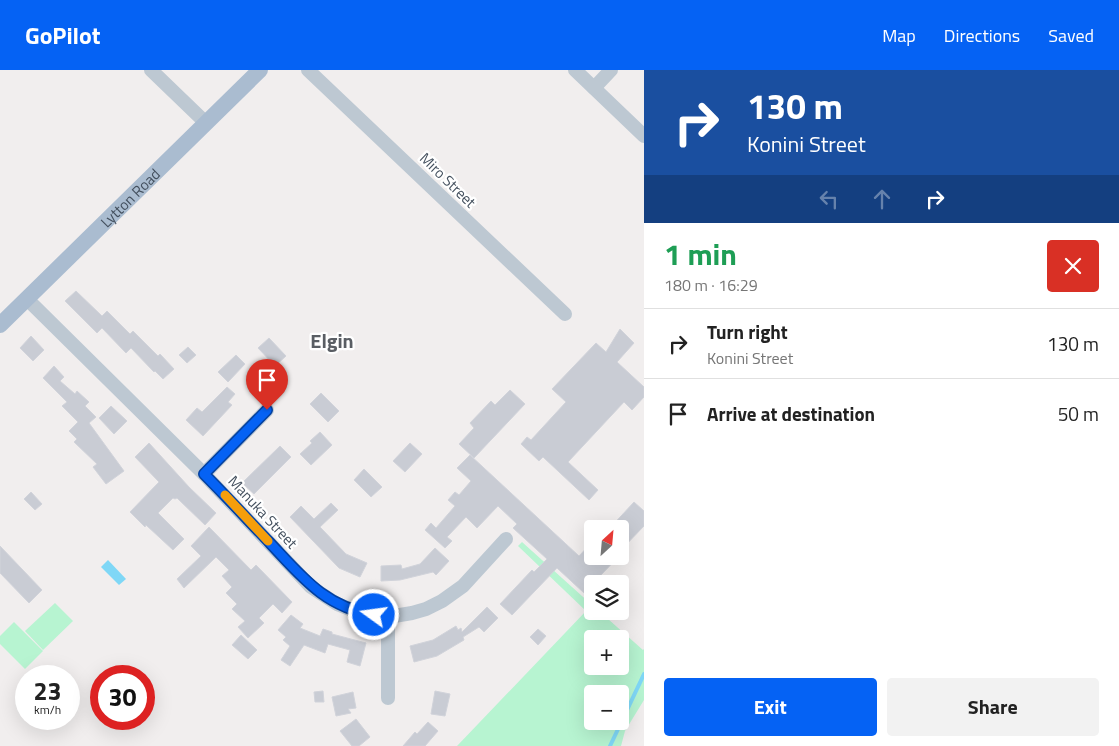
<!DOCTYPE html>
<meta charset="utf-8">
<style>
:root{--surface:#fff;--page:#f2f2f2;--text:#222;--muted:#767676;--line:#e0e0e0;--accent:#0562f4}
body{margin:0;font-family:"Titillium Web",sans-serif;background:var(--page);color:var(--text);height:100vh;display:flex;flex-direction:column;font-size:19px;white-space:nowrap}
*{box-sizing:border-box;margin:0}
p{font-size:16px;color:var(--muted)}
.icon{flex:none;width:28px;height:28px;fill:none;stroke:currentColor;stroke-width:2;stroke-linecap:round;stroke-linejoin:round}
.map{position:relative;flex:1;overflow:hidden}
.side{display:flex;flex-direction:column;background:var(--surface);width:475px}
.side>*{flex:none}
.banner{background:#1a4fa0;color:#fff;overflow:hidden}
.needle{width:32px;rotate:26deg}
.controls{position:absolute;left:584px;top:450px;display:grid;gap:10px}
.controls a{display:grid;place-items:center;width:45px;height:45px;border-radius:5px;background:var(--surface);box-shadow:0 5px 20px #0002;font-size:25px}
.speed{position:absolute;left:15px;top:595px;display:flex;gap:10px;font-size:25px;font-weight:700;text-align:center}
.speed>*{display:grid;place-content:center;width:65px;height:65px;border-radius:50%;background:var(--surface);box-shadow:0 5px 20px #0002;line-height:1}
.speed small{font-size:12px;font-weight:400}
.speed .limit{border:8px solid #d22;background:#fff;color:#111}
.pin{position:absolute;display:grid;place-items:center;width:42px;height:42px;color:#fff;margin:-51px -21px;border-radius:50% 50% 50% 0;rotate:-45deg;box-shadow:0 0 5px #0007}
.pin .icon{rotate:45deg}
.me{position:absolute;width:55px;margin:-28px;rotate:284deg;stroke-linejoin:round;filter:drop-shadow(0 0 4px #0008)}
.turn{display:flex;align-items:center;gap:18px;height:105px;padding:0 20px;font-size:22px}
.turn .icon{width:65px;height:65px;stroke-width:2.5}
.turn b{display:block;font-size:35px;line-height:42px}
.lanes{display:flex;align-items:center;height:48px;padding:0 20px;background:#0003;justify-content:center;gap:25px;direction:ltr}
.lanes .off{opacity:.35}
.round{display:grid;place-items:center;flex:none;width:52px;height:52px;border-radius:5px;background:var(--page)}
.head{display:flex;align-items:center;justify-content:space-between;height:85px;padding:0 20px}
h1{font-size:30px;font-weight:700;line-height:38px;color:#1e9e55}
.cta{display:flex;gap:10px;margin-top:auto;padding:10px 20px}
.cta a{flex:1;height:58px;border-radius:5px;background:var(--accent);color:#fff;font-size:20px;font-weight:700;line-height:58px;text-align:center}
.cta a+a{background:var(--page);color:var(--text)}
ul{padding:0;list-style:none}
li{display:flex;align-items:center;gap:15px;height:70px;padding:0 20px;border-top:1px solid var(--line)}
li div{flex:1}
li b{display:block;font-size:19px}
li em{font-style:normal}
header{display:flex;align-items:center;gap:30px;box-sizing:border-box;height:70px;padding:0 25px;background:var(--accent);color:#fff}
header strong{font-size:24px}
nav{display:flex;gap:28px;margin-inline-start:auto;font-size:18px}
main{display:flex;flex:1;min-height:0}
.map>svg:first-child{display:block}
.green{fill:#b7f4d1;fill-rule:evenodd}
.water{fill:#7fd7f6}
.lines{fill:none;stroke-linecap:round;stroke-linejoin:round}
.stream{stroke:#7fd7f6;stroke-width:4}
.building{fill:#c9ccd4;stroke:#d1d3da}
.minor{stroke:#bdc8d2;stroke-width:14}
.major{stroke:#aabcd0;stroke-width:16}
.route-casing{stroke:#03409f;stroke-width:12}
.route{stroke:#0562f4;stroke-width:9}
.slow{stroke:#f59e0b;stroke-width:9}
.labels{text-anchor:middle;dominant-baseline:central;stroke-width:4.5;stroke-linejoin:round;paint-order:stroke}
.street-label{font-size:15px;fill:#44505e;stroke:#fff}
.district-label{font-size:20px;font-weight:bold;fill:#5a5e64;stroke:#fff}
</style>
<header>
<strong>GoPilot</strong>
<nav><a>Map</a><a>Directions</a><a>Saved</a></nav>
</header>
<main>
<div class="map">
<svg width="644" height="676" viewBox="0 0 644 676">
<rect width="100%" height="100%" fill="#f1eeee"/>
<g class="green">
<path d="M522,472l70,63v6h7l44,39 1,-1v51l-19,31 -4,15h-164l129,-135 -68,-65zM592,569h28v27h-28zM592,624h28v27h-28z"/>
<path d="M55,533l18,18 -30,29 -18,-19z"/>
<path d="M14,552l29,29 -18,18 -25,-25v-8z"/>
</g>
<path class="water" d="M108,490l18,19 -7,6 -18,-18z"/>
<g class="lines">
<path class="stream" d="M610,676l34,-72"/>
</g>
<g class="building">
<path d="M76,221l26,25 5,-5 23,23 3,-3 25,25 2,-2 14,15 -11,10 -8,-8 -1,1 -23,-24 -5,5 -24,-25 -5,5 -32,-32z"/>
<path d="M620,259l14,14 -17,19 27,25v10l-12,13 -8,-8 -56,60 30,28 -9,10 -46,-43 -4,4 -18,-17 6,-7 4,3 35,-38 -14,-13 44,-46 10,9z"/>
<path d="M31,266l13,14 -11,11 -13,-13z"/>
<path d="M269,268l17,18 -11,10 -17,-18z"/>
<path d="M188,277l8,8 -9,8 -8,-8z"/>
<path d="M236,285l9,9 -17,18 -10,-10z"/>
<path d="M54,296l10,11 -4,4 15,13 2,-3 12,11 -4,4 11,11 -7,6 35,48 -18,13 -13,-17 4,-3 -23,-22 3,-3 -8,-8 9,-9 -16,-16 5,-4 -24,-24z"/>
<path d="M227,317l8,7 -7,8 4,3 -29,31 -17,-16 11,-12 5,4z"/>
<path d="M510,320l15,14 -51,54 -15,-14 15,-16 -4,-5 21,-22 4,4z"/>
<path d="M321,323l18,18 -11,11 -18,-18z"/>
<path d="M111,336l16,15 -13,13 -15,-16z"/>
<path d="M320,362l12,13 -21,20 -11,-11 12,-11 -2,-2z"/>
<path d="M149,373l40,44 27,26 -11,12 -28,-27 -2,1 -2,-1 -15,15 26,26 -11,11 -27,-25 -1,2 -15,-15 29,-30 -24,-25z"/>
<path d="M410,373l12,11 -17,18 -12,-11z"/>
<path d="M280,376l11,11 -37,37 -12,-11z"/>
<path d="M470,385l109,101 13,-14v14h27l-35,37 -27,-25 -45,47 -12,-11 32,-34 2,2 13,-13 -34,-31 4,-4 -19,-18 -21,22 -11,-11 -19,20 5,4 -7,7 -20,-18 6,-7 5,5 19,-22 -7,-6 7,-8 4,3 12,-14 -14,-13z"/>
<path d="M364,399l18,18 -11,10 -17,-17z"/>
<path d="M31,422l11,12 -7,6 -11,-11z"/>
<path d="M634,432l10,9v15l-24,25v-22h-11z"/>
<path d="M331,433l7,7 -18,17 26,27 21,9 -7,14 -21,-9 -49,-51 11,-11 13,13z"/>
<path d="M209,457l42,43 5,-5 36,37 -10,11 -9,-9 -14,14 5,5 -16,15 -10,-11 7,-6 -13,-12 5,-5 -11,-11 6,-6 -10,-11 7,-6 -13,-13 -32,31 -7,-9 24,-23 -10,-10z"/>
<path d="M0,476l42,44 -13,13 -29,-30z"/>
<path d="M435,478l14,13 -13,14 -3,-3 -33,8 -19,1v-15l20,-1 1,4 18,-5z"/>
<path d="M487,537l11,11 -14,14 -5,-5 -16,10 1,3 -27,16 -23,6 -4,-16 23,-6 23,-14 2,4 3,-2 1,4z"/>
<path d="M291,545l12,9 -3,4 20,8 3,-7 9,3v2l34,9 -6,23 -13,-4 3,-12 -22,-6 -3,9 -21,-8 -14,21 -9,-6 9,-14 -7,-6 3,-3 -8,-7z"/>
<path d="M538,559l8,7 -8,9 -8,-8z"/>
<path d="M241,565l16,15 -9,9 -16,-14z"/>
<path d="M323,621l1,11h-9l-1,-10z"/>
<path d="M435,621l15,3 -5,22 -14,-2z"/>
<path d="M353,622l3,16 -8,1 3,4 -15,3 -4,-19z"/>
<path d="M356,649l14,18 -11,9h-7l-12,-15z"/>
<path d="M428,652l10,9 -13,15h-22l12,-14 2,2z"/>
</g>
<g class="lines">
<g class="minor">
<path d="M151,0l55,53"/>
<path d="M308,0l257,244"/>
<path d="M575,0l69,66"/>
<path d="M594,18l17,-18"/>
<path d="M27,229l177,175 107,113 26,17 23,9 28,4 24,-4 14,-4 16,-8 21,-15 43,-47"/>
<path d="M204,404l63,-64"/>
<path d="M388,628v-81"/>
</g>
<path class="major" id="s1" d="M0,255l260,-255"/>
</g>
<g class="lines">
<defs>
<path id="route" d="M267,340l-63,64c22,22 44,46 66,69 32,34 55,64 104,72"/>
</defs>
<use href="#route" class="route-casing"/>
<use href="#route" class="route"/>
<path class="slow" d="M225,425l43,46"/>
</g>
<g class="labels">
<g class="street-label">
<text transform="translate(448 110) rotate(44)">Miro Street</text>
<text stroke="none"><textPath href="#s1" startOffset="182">Lytton Road</textPath></text>
<text transform="translate(263 442) rotate(47)">Manuka Street</text>
</g>
<g class="district-label">
<text x="332" y="270">Elgin</text>
</g>
</g>
</svg>
<div class="controls">
<a><svg class="needle" viewBox="-14 -14 28 28"><path d="M0-13l5 13h-10z" fill="#e53935"/><path d="M0 13l5-13h-10z" fill="#767676"/></svg></a>
<a><svg class="icon" aria-label="layers" viewBox="0 0 24 24"><path d="M12 4l9 5-9 5-9-5zM3 14l9 5 9-5"/></svg></a>
<a>+</a>
<a>−</a>
</div>
<div class="speed"><div>23<small>km/h</small></div><div class="limit">30</div></div>
<div class="pin" style="left:267px;top:340px;background:#d93025"><svg class="icon" aria-label="arrive" viewBox="0 0 24 24"><path d="M6 21V4h12l-3 4 3 4H6"/></svg></div>
<svg class="me" style="left:374px;top:545px" viewBox="-20 -20 40 40"><circle r="17" fill="#0562f4" stroke="#fff" stroke-width="3"/><path d="M0-11L8 9 0 5-8 9z" fill="#fff"/></svg>
</div>
<section class="side">
<div class="banner">
<div class="turn"><svg class="icon" aria-label="right" viewBox="0 0 24 24"><path d="M7 20v-9h11M14 6l5 5-5 5"/></svg><div><b>130 m</b>Konini Street</div></div>
<div class="lanes"><svg class="icon off" aria-label="left" viewBox="0 0 24 24"><path d="M17 20v-9H6M10 6l-5 5 5 5"/></svg><svg class="icon off" aria-label="ahead" viewBox="0 0 24 24"><path d="M12 20V5M6 11l6-6 6 6"/></svg><svg class="icon" aria-label="right" viewBox="0 0 24 24"><path d="M7 20v-9h11M14 6l5 5-5 5"/></svg></div>
</div>
<div class="head"><div><h1>1 min</h1><p>180 m · 16:29</p></div><a class="round" style="background:#d93025;color:#fff"><svg class="icon" aria-label="close" viewBox="0 0 24 24"><path d="M6 6l12 12M18 6L6 18"/></svg></a></div>
<ul>
<li><svg class="icon" aria-label="right" viewBox="0 0 24 24"><path d="M7 20v-9h11M14 6l5 5-5 5"/></svg><div><b>Turn right</b><p>Konini Street</p></div><em>130 m</em></li>
<li><svg class="icon" aria-label="arrive" viewBox="0 0 24 24"><path d="M6 21V4h12l-3 4 3 4H6"/></svg><div><b>Arrive at destination</b></div><em>50 m</em></li>
</ul>
<div class="cta"><a>Exit</a><a>Share</a></div>
</section>
</main>
